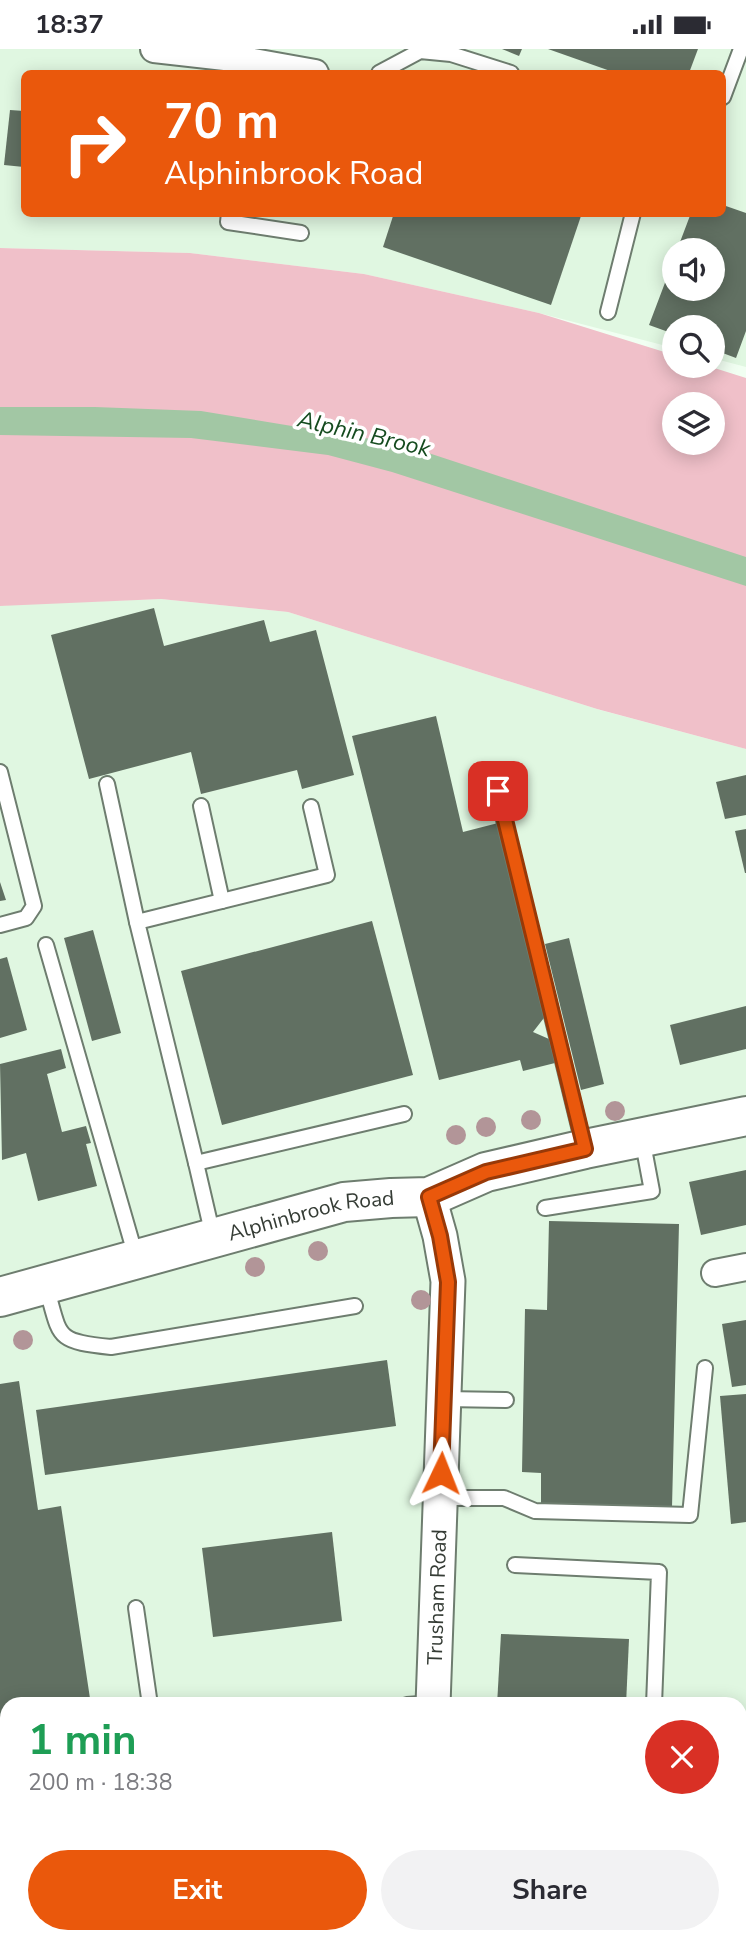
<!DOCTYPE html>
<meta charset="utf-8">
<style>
:root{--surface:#fff;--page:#f2f2f3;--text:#2b2b33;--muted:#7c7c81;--accent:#ea580c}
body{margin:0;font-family:"Nunito Sans",sans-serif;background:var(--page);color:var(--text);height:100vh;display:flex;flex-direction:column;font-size:26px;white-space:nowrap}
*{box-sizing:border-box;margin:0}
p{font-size:23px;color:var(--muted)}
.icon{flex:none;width:38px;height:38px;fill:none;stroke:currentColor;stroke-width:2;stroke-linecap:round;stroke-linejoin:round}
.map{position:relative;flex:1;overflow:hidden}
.side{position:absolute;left:0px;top:1648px;width:747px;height:247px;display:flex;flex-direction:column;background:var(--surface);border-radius:21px 21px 0 0;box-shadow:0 4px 18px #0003}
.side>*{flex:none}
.top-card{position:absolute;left:21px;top:21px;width:705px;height:147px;border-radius:10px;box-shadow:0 4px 18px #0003;background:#ea580c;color:#fff;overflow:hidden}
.tools{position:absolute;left:662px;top:189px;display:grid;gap:14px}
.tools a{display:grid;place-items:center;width:63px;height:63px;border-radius:50%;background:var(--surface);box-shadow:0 4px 18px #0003;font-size:35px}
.pin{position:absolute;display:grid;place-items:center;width:60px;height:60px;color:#fff;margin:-30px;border-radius:14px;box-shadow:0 4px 10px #0006}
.me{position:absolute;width:77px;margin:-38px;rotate:2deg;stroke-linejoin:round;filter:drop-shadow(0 0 5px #0008)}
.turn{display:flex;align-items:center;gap:24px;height:147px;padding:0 28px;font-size:32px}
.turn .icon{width:91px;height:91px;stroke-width:2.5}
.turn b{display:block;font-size:49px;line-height:60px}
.round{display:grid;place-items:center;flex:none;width:74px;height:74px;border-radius:37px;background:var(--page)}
.headline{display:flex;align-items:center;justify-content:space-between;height:119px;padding:0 28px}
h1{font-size:42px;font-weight:700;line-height:52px;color:#1e9e55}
.primary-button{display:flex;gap:14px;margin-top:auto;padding:14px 28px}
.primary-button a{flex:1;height:80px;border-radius:42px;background:var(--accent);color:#fff;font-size:28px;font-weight:700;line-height:80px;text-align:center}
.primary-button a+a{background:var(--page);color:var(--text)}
.status{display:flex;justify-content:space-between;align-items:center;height:49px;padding:0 35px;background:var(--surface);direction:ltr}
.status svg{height:19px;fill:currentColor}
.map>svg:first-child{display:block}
.built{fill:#e0f7e1;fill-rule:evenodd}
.green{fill:#f0c0c9;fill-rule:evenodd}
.water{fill:#a2c7a4}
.building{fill:#617062}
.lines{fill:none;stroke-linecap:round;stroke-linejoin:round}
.service-casing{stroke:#6e7d6f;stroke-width:18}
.minor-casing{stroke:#6e7d6f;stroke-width:30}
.tertiary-casing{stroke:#6e7d6f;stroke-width:37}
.secondary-casing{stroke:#6e7d6f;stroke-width:42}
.service{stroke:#fff;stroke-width:14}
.minor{stroke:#fff;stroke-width:26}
.tertiary{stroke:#fff;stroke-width:33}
.secondary{stroke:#fff;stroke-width:38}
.tree{fill:#b29598}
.route-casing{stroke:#983908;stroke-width:18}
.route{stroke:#ea580c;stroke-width:12}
.labels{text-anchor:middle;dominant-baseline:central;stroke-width:7;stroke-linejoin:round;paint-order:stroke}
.street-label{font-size:21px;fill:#353c35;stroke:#fff}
.water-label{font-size:23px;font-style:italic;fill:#154b1f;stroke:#fff}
</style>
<div class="status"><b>18:37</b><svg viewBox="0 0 49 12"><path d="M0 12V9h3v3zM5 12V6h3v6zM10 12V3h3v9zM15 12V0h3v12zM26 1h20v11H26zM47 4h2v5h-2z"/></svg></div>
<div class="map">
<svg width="746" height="1895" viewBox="0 0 746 1895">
<rect width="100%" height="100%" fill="#f1fff2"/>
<g class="built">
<path d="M0,0h746v318l-34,-9v-31h-38v21l-135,-35 -175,-39 -174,-21 -190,-5zM24,24h699v140h-699zM674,201h38v39h-38z"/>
<path d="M161,550l127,13 312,98 146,39v1195h-746v-1338l18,-2zM7,1656h733v232h-733z"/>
</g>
<path class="green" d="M0,199l190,5 174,21 175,39 135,42v11h34l38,12v371l-149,-40 -309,-97 -127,-13 -161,7zM674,355h38v39h-38z"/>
<path class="water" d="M0,358h95l106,4 200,33 345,113v29l-354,-114 -64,-17 -137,-17 -191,-3z"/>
<g class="building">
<path d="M502,0h20l-3,7z"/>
<path d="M548,0h150l-9,24h-73z"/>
<path d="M10,61l14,1v56l-20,-2z"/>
<path d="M723,156l23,8v118l-10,27 -24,-9v-22h-38v7l-25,-9 25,-66v30h38v-39h-35l14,-37h32z"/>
<path d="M394,164h188l-31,92 -168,-58z"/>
<path d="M154,559l10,38 100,-26 6,22 46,-12 38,145 -52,14 -5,-19 -96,24 -10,-42 -102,27 -38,-144z"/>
<path d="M436,667l27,116 39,-10 45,192 -14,18 16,7 6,24 -32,8 -3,-11 -81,20 -87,-344z"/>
<path d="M746,726v40l-21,4 -9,-37z"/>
<path d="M746,780v44h-1l-10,-42z"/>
<path d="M0,833l6,18 -6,1z"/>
<path d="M372,872l41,154 -191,50 -41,-154z"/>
<path d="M93,881l28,103 -29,8 -28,-103z"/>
<path d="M569,889l35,146 -23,6 -36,-146z"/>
<path d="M7,908l20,73 -27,8v-79z"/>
<path d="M746,957v43l-66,16 -10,-40z"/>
<path d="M61,1000l5,19 -19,6 15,58 24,-6 5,17 -5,1 11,42 -59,15 -12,-48 -24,7 -2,-96z"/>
<path d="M746,1121v55l-45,10 -12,-53z"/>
<path d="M549,1172l130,3 -7,283 -131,-3v-31l-19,-1 3,-163 22,1z"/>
<path d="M746,1271v65l-14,2 -10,-63z"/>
<path d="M387,1311l9,66 -351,49 -9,-65z"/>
<path d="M19,1332l19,129 23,-4 30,199h-84v59l-7,1v-381z"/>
<path d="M746,1345v128l-15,2 -11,-128z"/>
<path d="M332,1483l10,89 -129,16 -11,-89z"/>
<path d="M501,1585l128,5 -3,66h-129z"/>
<path d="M740,1706h6v129l-6,-1z"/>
</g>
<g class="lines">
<defs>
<g id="service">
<path d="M379,24l41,-22 31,3 60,19"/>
<path d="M723,48l18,-48"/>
<path d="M229,164l-1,9 73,11"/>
<path d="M608,263l25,-99"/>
<path d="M0,723l34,134 -8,12 -26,7"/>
<path d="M107,735l30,138"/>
<path d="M497,742l87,356"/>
<path d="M201,757l21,95"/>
<path d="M46,896l90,312"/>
<path d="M196,1114l-59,-241 190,-47 -16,-68"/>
<path d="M545,1159l107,-17 -10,-53"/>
<path d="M213,1187l-17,-73 208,-49"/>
<path d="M46,1237c15,52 8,55 65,61l244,-41"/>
<path d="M444,1350l62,1"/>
<path d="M440,1449h64l31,13 155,4 15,-147"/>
<path d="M515,1516l144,7 -5,133"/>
<path d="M136,1559l14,97"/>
<path d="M407,1656l26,-2"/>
<path d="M0,1787l7,-1"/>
<path d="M740,1860h6"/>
<path d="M145,1888l2,7"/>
<path d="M184,1888l1,7"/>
<path d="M645,1895l1,-7"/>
</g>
<g id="minor">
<path d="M154,0l71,8 90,16"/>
<path d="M715,1224l31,-6"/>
</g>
<g id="tertiary">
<path d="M429,1148l11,39 8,45 -15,424"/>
<path d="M438,1888l2,7"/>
</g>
<g id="secondary">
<path id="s1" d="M0,1248l344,-95 47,-4 38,-1 57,-25 99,-23 161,-33"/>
</g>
</defs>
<use href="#service" class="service-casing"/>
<use href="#minor" class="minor-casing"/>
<use href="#tertiary" class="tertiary-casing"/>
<use href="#secondary" class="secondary-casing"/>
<use href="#service" class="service"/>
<use href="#minor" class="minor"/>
<use href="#tertiary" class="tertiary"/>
<use href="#secondary" class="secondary"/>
</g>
<g class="tree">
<circle cx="615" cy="1062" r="10"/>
<circle cx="531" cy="1071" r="10"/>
<circle cx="486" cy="1078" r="10"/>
<circle cx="456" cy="1086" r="10"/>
<circle cx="318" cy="1202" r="10"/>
<circle cx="255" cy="1218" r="10"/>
<circle cx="421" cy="1251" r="10"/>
<circle cx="23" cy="1291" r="10"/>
</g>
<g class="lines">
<defs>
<path id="route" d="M441,1424l7,-191 -8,-46 -11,-39 57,-25 99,-23 -87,-358"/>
</defs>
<use href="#route" class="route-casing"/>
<use href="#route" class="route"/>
</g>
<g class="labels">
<g class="street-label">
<text stroke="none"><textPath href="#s1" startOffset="322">Alphinbrook Road</textPath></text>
<text transform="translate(437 1548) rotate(-88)">Trusham Road</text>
</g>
<g class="water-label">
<text transform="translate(364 385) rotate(13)">Alphin Brook</text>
</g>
</g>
</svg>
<div class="tools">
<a><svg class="icon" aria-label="sound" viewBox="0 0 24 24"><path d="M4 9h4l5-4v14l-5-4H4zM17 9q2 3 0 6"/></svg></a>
<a><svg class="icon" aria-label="search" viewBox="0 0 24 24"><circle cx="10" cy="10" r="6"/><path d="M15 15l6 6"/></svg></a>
<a><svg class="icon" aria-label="layers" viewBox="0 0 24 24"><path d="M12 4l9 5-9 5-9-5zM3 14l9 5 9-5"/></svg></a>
</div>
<div class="pin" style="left:498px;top:742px;background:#d93025"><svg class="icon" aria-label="arrive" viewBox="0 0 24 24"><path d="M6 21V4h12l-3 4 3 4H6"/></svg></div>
<svg class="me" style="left:441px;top:1424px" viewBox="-20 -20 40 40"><path d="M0-17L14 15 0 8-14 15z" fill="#ea580c" stroke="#fff" stroke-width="4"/></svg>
<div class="top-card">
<div class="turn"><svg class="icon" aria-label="right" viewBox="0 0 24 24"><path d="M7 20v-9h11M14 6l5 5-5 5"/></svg><div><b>70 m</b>Alphinbrook Road</div></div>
</div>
<section class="side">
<div class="headline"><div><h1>1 min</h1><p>200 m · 18:38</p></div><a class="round" style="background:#d93025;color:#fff"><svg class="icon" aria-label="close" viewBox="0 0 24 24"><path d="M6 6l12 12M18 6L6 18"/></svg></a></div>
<div class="primary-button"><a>Exit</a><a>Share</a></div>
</section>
</div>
